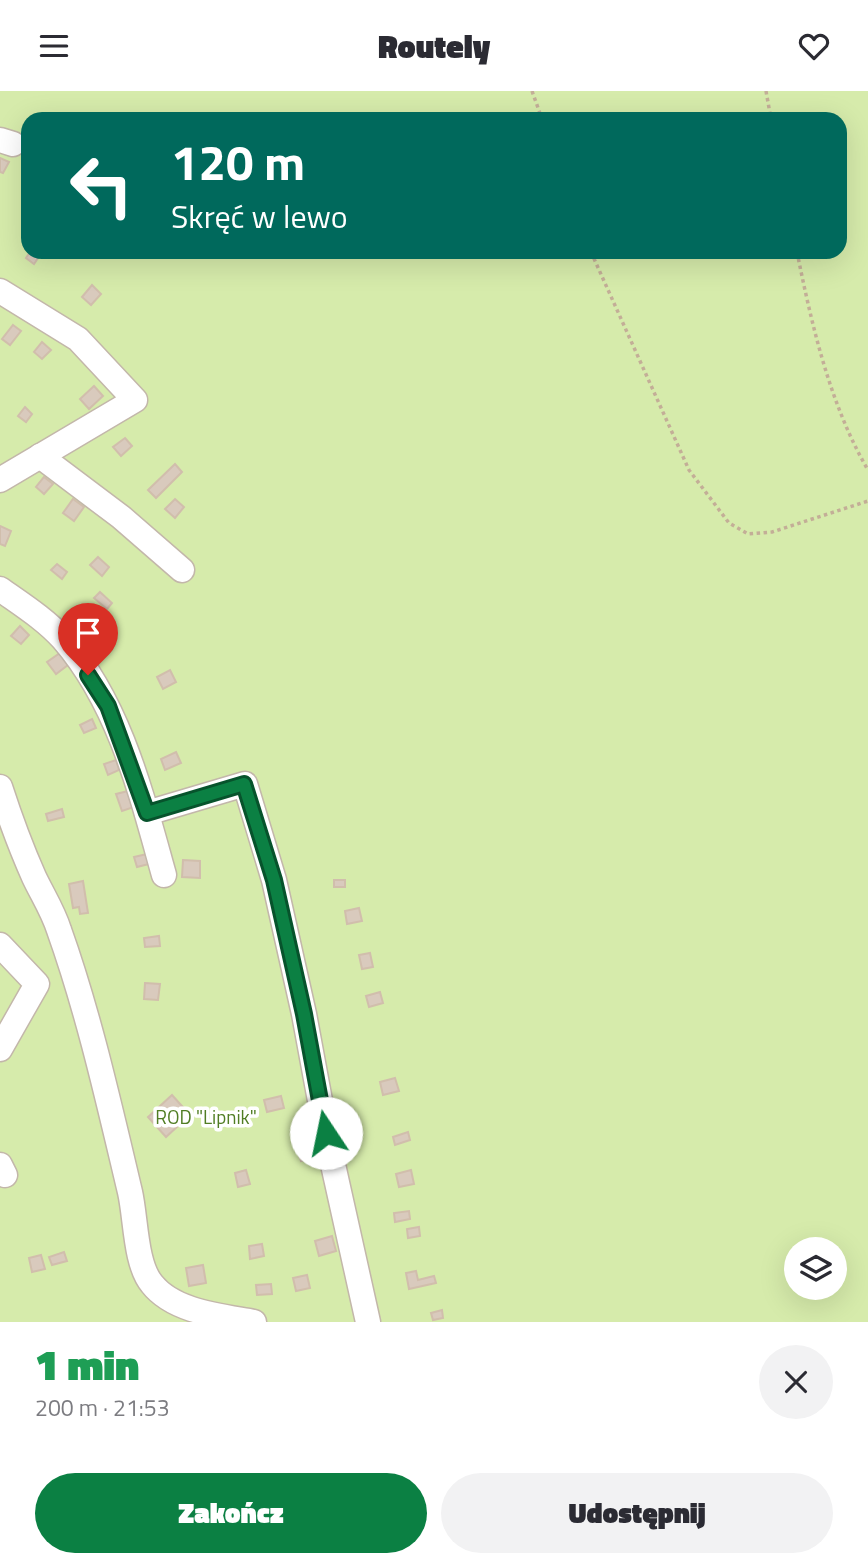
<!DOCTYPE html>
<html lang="pl">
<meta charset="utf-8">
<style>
:root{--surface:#fff;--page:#f2f2f3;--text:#2b2b33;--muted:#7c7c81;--accent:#0b8043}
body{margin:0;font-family:"Titillium Web",sans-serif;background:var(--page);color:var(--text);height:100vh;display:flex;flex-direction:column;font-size:26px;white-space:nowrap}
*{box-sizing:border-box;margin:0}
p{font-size:23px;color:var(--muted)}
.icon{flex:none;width:38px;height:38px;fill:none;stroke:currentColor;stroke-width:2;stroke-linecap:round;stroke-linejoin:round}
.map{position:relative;height:1231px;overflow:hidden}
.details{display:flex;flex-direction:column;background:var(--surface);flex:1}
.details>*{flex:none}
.top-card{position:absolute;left:21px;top:21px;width:826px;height:147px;border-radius:21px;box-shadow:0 7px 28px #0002;background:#00695c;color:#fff;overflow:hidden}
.buttons{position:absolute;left:784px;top:1146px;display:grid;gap:14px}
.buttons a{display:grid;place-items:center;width:63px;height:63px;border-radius:50%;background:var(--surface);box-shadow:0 7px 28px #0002;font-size:35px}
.pin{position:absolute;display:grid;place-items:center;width:60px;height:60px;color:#fff;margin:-72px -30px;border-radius:50% 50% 50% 0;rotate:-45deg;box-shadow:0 0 7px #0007}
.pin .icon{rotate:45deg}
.me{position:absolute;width:77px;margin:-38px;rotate:349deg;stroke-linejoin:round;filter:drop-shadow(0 0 5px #0008)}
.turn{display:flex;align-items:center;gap:24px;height:147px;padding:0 35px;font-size:32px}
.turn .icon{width:91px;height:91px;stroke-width:2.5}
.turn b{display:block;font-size:49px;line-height:60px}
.round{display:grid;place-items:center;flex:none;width:74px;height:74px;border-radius:37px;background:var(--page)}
.summary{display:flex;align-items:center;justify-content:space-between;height:119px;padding:0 35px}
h1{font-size:42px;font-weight:800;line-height:52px;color:#1e9e55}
.cta{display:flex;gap:14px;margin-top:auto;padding:14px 35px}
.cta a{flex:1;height:80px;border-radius:42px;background:var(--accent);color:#fff;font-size:28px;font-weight:800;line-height:80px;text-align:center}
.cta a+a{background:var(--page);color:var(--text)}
header{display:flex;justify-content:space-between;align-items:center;height:91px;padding:0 35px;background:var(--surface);font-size:32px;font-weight:800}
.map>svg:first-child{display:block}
.green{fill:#d6ebab;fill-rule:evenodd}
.building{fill:#d9cabd;stroke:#d1beac;stroke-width:2}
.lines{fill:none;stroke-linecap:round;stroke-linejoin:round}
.minor-casing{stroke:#c3b7aa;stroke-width:27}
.path{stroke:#c3ae97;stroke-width:3.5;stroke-dasharray:3.5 3.5;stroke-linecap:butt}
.minor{stroke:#fff;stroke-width:24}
.route-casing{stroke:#07532c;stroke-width:18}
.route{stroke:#0b8043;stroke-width:12}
.labels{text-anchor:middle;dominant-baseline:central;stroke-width:7;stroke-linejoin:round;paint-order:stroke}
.park-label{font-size:19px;fill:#507d23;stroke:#fff}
</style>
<header><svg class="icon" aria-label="menu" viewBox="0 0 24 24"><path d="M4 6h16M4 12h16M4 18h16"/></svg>Routely<svg class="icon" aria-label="heart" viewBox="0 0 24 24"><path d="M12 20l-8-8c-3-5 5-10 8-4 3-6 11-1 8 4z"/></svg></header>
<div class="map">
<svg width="868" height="1231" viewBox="0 0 868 1231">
<rect width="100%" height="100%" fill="#f4ede5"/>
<path class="green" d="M0,0h868v1231h-868zM28,28h812v133h-812zM796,1158h39v39h-39z"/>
<g class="building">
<path d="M0,67l9,4 -6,11 -3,-1z"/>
<path d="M30,161h12l-8,12 -8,-6z"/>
<path d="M92,194l9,9 -10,11 -9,-8z"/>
<path d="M13,234l8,6 -11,14 -8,-6z"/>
<path d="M42,251l9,8 -9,9 -8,-7z"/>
<path d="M94,295l9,10 -14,13 -9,-10z"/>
<path d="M25,316l7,7 -6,8 -8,-6z"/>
<path d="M125,347l7,8 -11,10 -8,-9z"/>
<path d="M175,373l7,8 -26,26 -8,-8z"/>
<path d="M44,386l9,7 -9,10 -8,-7z"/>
<path d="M73,408l11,8 -10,14 -11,-8z"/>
<path d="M175,408l9,8 -9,11 -10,-9z"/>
<path d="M0,435l11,5 -6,15 -5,-2z"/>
<path d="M98,466l11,10 -7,9 -12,-11z"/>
<path d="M57,473l10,8 -5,7 -11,-9z"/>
<path d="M100,501l12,11 -5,6 -13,-11z"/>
<path d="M20,535l9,9 -8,9 -10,-8z"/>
<path d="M60,562l8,12 -12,9 -9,-12z"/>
<path d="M170,579l6,12 -13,7 -6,-12z"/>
<path d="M92,628l4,9 -12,5 -4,-8z"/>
<path d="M176,661l5,11 -16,7 -4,-11z"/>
<path d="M116,669l3,10 -11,5 -4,-11z"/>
<path d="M128,700l6,16 -12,4 -6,-17z"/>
<path d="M62,718l2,8 -16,4 -2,-7z"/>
<path d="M147,763l2,10 -12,3 -3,-10z"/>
<path d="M183,769l17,1v17l-18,-1z"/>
<rect x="334" y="789" width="11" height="7"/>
<path d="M83,790l5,32 -8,1 -1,-7 -6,1 -4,-24z"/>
<path d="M359,817l3,13 -15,3 -2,-13z"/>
<path d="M159,845l1,10 -15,1 -1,-9z"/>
<path d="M370,862l3,14 -11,2 -3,-14z"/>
<path d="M145,892l15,1 -2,16 -14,-1z"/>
<path d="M380,901l3,11 -14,4 -3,-11z"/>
<path d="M395,987l4,13 -16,4 -3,-13z"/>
<path d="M172,1004l18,20 -24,22 -18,-20z"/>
<path d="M281,1005l3,12 -17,4 -3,-12z"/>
<path d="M408,1041l2,8 -15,5 -2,-8z"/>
<path d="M309,1056l3,11 -11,3 -3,-10z"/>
<path d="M246,1079l4,14 -12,3 -3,-14z"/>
<path d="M411,1079l3,14 -15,3 -3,-13z"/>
<path d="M409,1120l1,8 -15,3 -1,-9z"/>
<path d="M419,1136l1,9 -12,2 -1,-9z"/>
<path d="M332,1145l4,15 -17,5 -4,-15z"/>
<path d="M262,1153l2,12 -14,3 -1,-13z"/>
<path d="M64,1161l3,9 -15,4 -3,-8z"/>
<path d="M41,1164l4,14 -13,3 -3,-14z"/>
<path d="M203,1174l3,18 -17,3 -3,-18z"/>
<path d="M416,1180l2,9 16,-4 2,7 -27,6 -3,-16z"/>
<path d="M307,1184l3,13 -14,3 -3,-13z"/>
<path d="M271,1193l1,10 -15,1 -1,-10z"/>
<path d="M442,1219l1,8 -10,2 -2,-7z"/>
</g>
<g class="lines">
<defs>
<g id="minor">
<path d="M0,49l13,4"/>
<path d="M0,200l78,48 57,61 -135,80"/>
<path d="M40,365l81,61 61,53"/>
<path d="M0,498c21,15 45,30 63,50 57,66 78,154 101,236"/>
<path d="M0,696c10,31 21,61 34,90 8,17 19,34 25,53 30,84 50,174 71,262 6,26 5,72 22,92 22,28 69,32 102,38"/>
<path d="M147,722l98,-29 29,96 30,134 22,119 42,189"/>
<path d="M0,854l37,39 -37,65"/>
<path d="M0,1074l5,10"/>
</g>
</defs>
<use href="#minor" class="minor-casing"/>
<g class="path">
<path d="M532,0l10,28"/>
<path d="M766,0l5,28"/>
<path d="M591,161l98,218 40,53 19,11 24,-2 96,-31"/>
<path d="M797,161c15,74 33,153 71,218"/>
</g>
<use href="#minor" class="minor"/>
</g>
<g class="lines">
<defs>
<path id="route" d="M88,584l20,31 39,107 97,-29 30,96 30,134 22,119"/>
</defs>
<use href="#route" class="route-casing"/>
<use href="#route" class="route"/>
</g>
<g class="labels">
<g class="park-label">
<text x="206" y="1025">ROD "Lipnik"</text>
</g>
</g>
</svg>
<div class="buttons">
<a><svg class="icon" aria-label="layers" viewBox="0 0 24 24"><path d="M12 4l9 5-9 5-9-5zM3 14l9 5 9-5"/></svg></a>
</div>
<div class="pin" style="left:88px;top:584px;background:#d93025"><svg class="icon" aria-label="arrive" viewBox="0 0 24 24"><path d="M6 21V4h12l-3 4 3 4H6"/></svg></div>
<svg class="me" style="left:326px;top:1042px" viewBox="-20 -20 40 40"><circle r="19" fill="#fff"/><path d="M0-13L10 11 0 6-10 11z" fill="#0b8043"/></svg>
<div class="top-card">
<div class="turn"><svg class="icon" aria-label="left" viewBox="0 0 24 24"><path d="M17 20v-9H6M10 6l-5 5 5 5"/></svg><div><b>120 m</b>Skręć w lewo</div></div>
</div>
</div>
<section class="details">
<div class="summary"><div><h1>1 min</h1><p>200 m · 21:53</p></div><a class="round"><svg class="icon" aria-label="close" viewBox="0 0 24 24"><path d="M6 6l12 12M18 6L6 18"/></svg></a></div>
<div class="cta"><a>Zakończ</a><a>Udostępnij</a></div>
</section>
